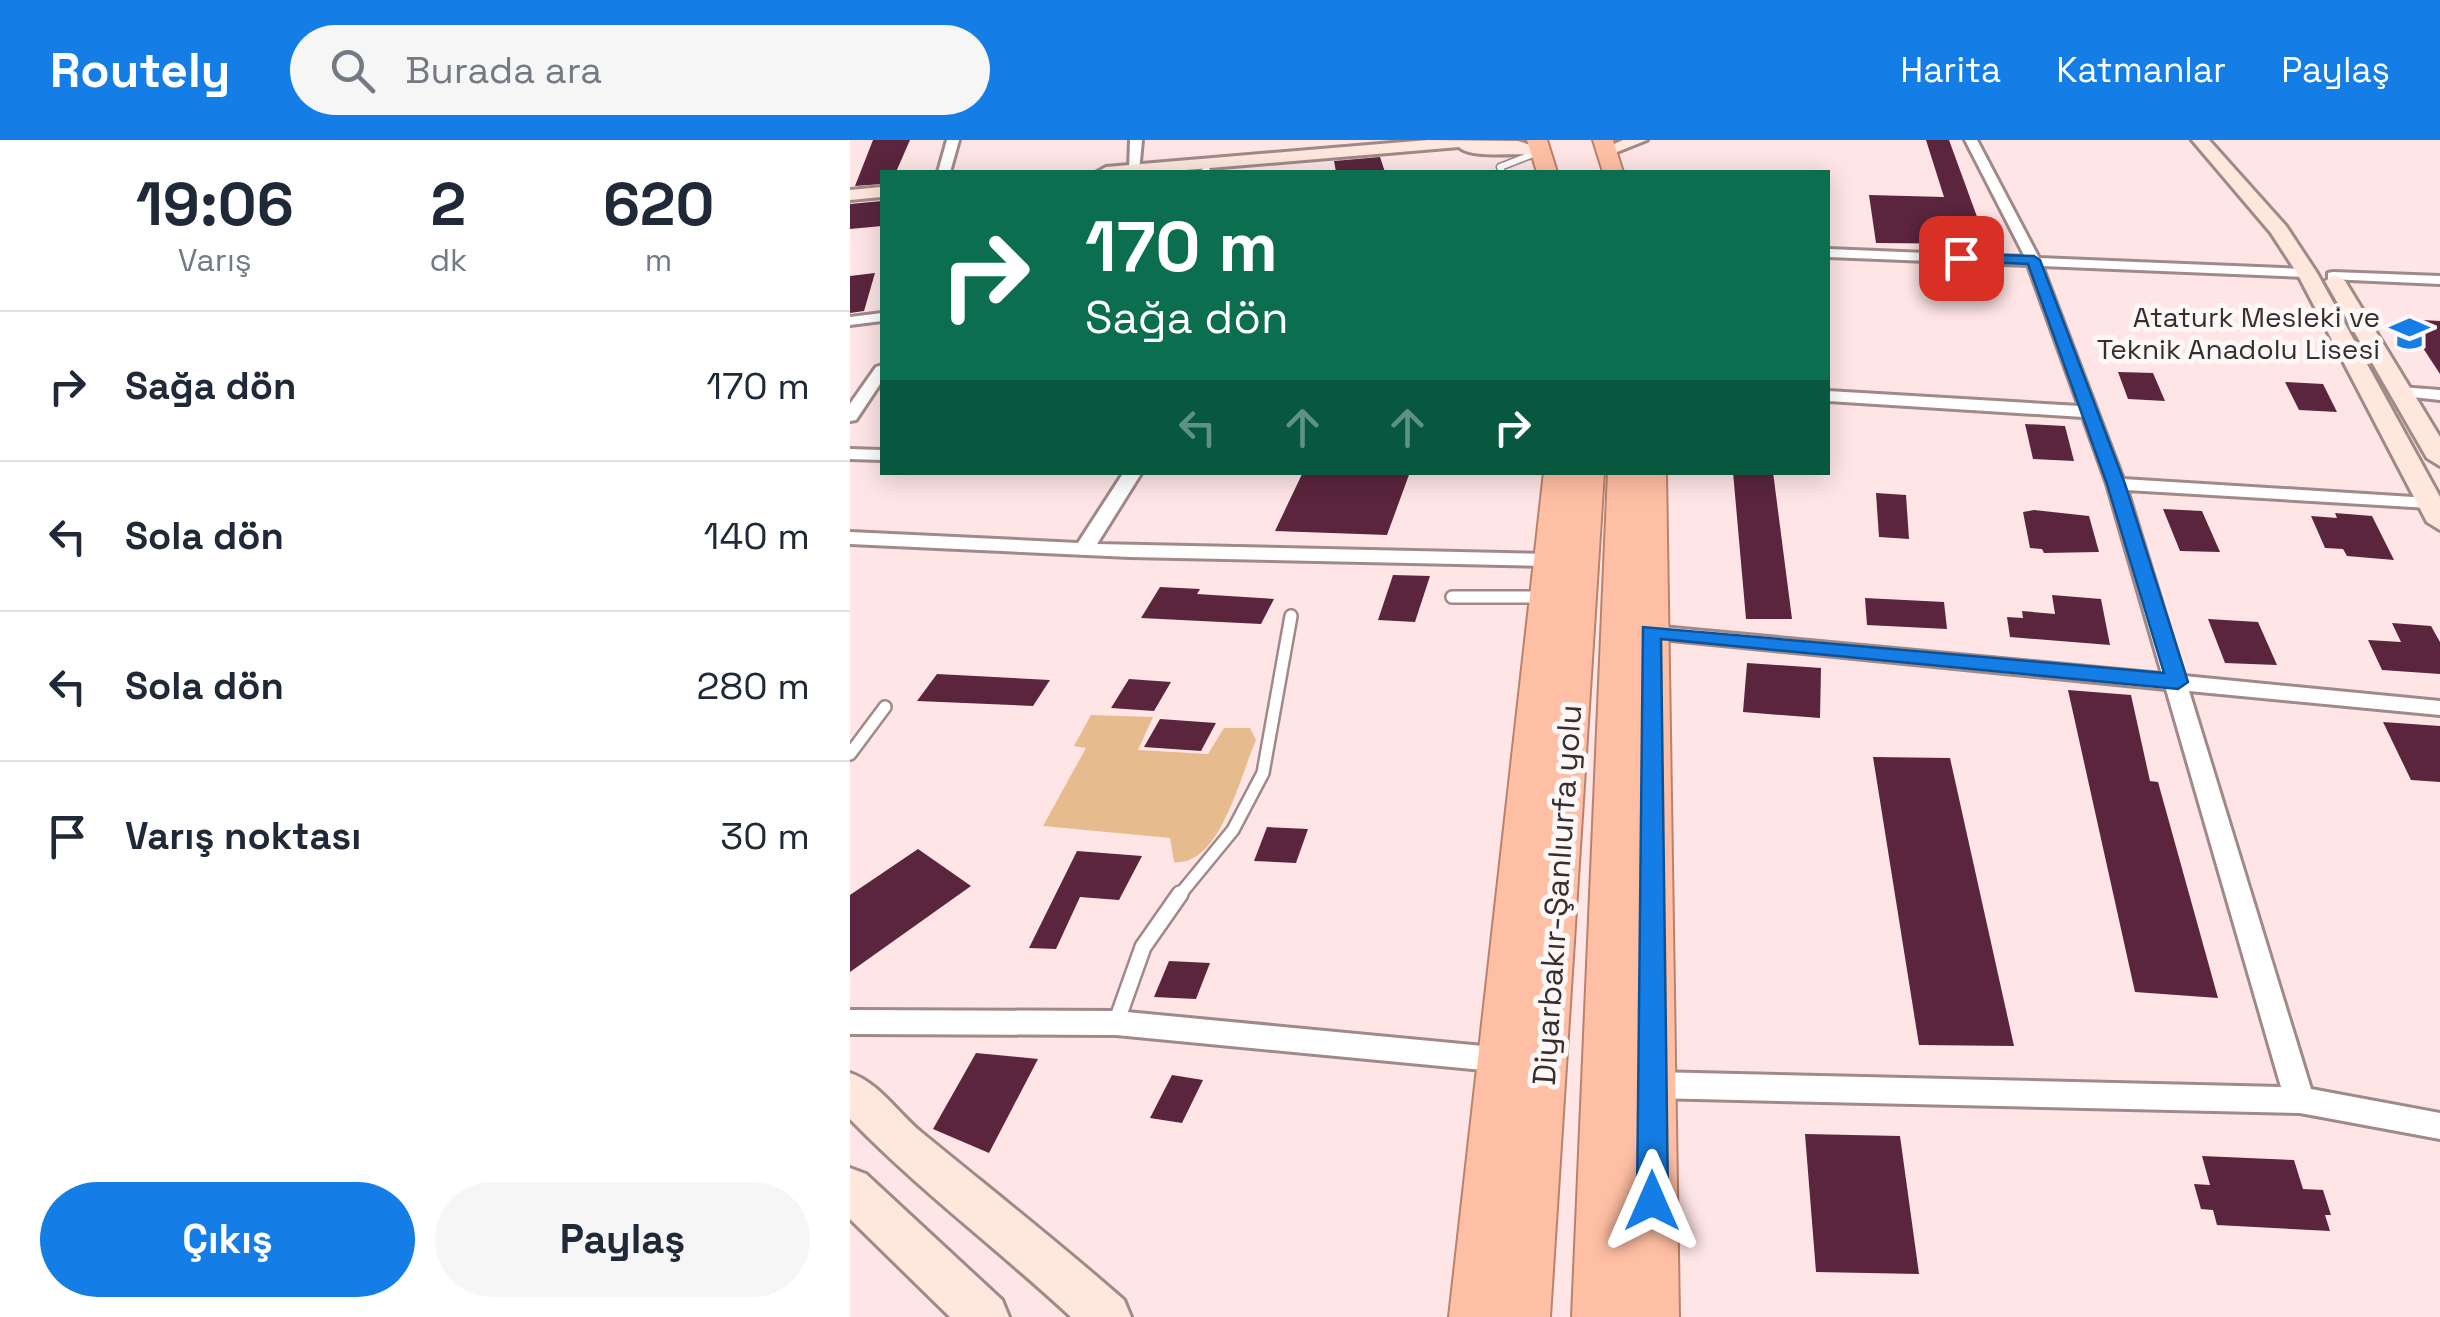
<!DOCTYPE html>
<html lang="tr">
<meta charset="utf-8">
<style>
:root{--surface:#fff;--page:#f6f6f7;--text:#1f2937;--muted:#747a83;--line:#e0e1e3;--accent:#147ee6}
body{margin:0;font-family:"Space Grotesk",sans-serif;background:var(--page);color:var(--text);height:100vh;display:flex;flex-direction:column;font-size:38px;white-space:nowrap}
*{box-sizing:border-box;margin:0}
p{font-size:32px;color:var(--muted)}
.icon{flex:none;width:55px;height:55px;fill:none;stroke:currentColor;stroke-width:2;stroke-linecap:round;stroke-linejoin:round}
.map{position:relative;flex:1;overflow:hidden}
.side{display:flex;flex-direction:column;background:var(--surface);width:850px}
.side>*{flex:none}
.top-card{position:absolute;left:30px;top:30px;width:950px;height:305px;border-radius:0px;box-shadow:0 5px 25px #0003;background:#0b6e4f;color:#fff;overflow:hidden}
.pin{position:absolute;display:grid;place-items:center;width:85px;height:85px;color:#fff;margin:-42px;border-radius:20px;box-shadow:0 5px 15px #0006}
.me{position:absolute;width:110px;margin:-55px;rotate:0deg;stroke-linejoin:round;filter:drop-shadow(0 0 8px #0008)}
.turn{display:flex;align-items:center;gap:35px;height:210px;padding:0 40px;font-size:45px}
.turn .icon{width:130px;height:130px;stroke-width:2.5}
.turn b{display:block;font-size:70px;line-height:85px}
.lanes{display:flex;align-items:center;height:95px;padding:0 40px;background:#0003;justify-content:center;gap:50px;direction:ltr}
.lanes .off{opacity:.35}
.eta{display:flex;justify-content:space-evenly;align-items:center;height:170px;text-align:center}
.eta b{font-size:60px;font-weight:600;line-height:70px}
.button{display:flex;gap:20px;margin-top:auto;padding:20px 40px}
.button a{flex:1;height:115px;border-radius:60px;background:var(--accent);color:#fff;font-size:40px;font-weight:600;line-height:115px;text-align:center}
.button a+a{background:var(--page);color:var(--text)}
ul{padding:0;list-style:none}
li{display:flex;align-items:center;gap:30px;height:150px;padding:0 40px;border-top:2px solid var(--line)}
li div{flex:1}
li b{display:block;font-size:38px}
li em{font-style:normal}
header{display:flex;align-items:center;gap:60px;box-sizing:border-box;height:140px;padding:0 50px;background:var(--accent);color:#fff}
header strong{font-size:48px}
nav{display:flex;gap:55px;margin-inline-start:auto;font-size:35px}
.search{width:700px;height:90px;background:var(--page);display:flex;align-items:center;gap:25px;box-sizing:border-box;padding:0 35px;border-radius:55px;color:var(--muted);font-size:38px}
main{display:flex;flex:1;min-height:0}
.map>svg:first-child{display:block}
.green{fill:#e6bb8d}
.building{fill:#5a253d}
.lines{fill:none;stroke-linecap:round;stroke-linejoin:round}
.service-far2-casing{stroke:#a08989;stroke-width:9}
.service-far1-casing{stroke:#a08989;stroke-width:16}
.service-casing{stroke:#a08989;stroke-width:20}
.minor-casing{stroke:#a08989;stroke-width:6}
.secondary-casing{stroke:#a08989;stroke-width:6}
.trunk-casing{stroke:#b9826c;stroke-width:4}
.service-far2{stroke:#fff;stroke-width:6}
.service-far1{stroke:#fff;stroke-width:11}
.service{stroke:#fff;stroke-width:15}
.minor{fill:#fff;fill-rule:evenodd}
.secondary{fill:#ffe7dd;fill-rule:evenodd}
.trunk{fill:#ffbfa4;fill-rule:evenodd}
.route{fill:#147ee6;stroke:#0d5296;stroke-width:2.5}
.labels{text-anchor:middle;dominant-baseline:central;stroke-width:10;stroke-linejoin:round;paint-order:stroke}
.far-poi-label{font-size:28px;fill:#382e2e;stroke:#fdf8f8;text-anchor:end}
.street-label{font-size:32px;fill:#382e2e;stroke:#fdf8f8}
</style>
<header>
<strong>Routely</strong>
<div class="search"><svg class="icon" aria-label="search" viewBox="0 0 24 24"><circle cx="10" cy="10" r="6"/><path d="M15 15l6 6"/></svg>Burada ara</div>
<nav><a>Harita</a><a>Katmanlar</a><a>Paylaş</a></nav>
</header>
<main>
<section class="side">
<div class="eta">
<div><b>19:06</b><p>Varış</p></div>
<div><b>2</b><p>dk</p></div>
<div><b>620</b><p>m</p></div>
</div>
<ul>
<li><svg class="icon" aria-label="right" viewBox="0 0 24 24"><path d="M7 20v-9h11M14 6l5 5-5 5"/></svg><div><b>Sağa dön</b></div><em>170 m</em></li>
<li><svg class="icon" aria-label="left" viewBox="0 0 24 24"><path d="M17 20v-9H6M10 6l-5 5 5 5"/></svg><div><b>Sola dön</b></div><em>140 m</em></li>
<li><svg class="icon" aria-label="left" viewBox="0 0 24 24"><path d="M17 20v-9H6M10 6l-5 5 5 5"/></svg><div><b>Sola dön</b></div><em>280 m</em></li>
<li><svg class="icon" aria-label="arrive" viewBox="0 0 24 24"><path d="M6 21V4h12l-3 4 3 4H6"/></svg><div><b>Varış noktası</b></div><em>30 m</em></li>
</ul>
<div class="button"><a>Çıkış</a><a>Paylaş</a></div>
</section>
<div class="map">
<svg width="1590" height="1177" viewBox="0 0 1590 1177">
<rect width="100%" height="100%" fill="#ffe5e5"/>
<path class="green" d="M241,575l62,2 -15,33 70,4 16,-26h26l6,12c-16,36 -36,127 -82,122l-4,-24 -127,-12 43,-78 -12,-2z"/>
<g class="building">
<path d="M23,0h37l-14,32h-14v12l-27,2z"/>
<path d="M1076,0h23l38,104 -111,-1 -7,-48 75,2z"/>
<path d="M530,17l5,15h-49l-2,-11z"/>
<path d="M32,61v25l-32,3v-25z"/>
<path d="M25,133l-11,38 -14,2v-37z"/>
<path d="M1554,179l36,2v53z"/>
<path d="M1268,232l35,1 12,28 -37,-2z"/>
<path d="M1435,242l38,2 14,28 -38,-2z"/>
<path d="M1175,284l40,2 9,35 -41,-2z"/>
<path d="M453,332h107l-23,63 -112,-4z"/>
<path d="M883,332h40l19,147h-46z"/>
<path d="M1026,353l30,2 3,44 -30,-2z"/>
<path d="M1313,369l39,2 18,41 -40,-1z"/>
<path d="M1184,370l55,6 10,36 -55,1 -2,-4 -12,-1 -7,-36z"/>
<path d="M1485,373l37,3 22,44 -47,-4 -4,-7 -18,-1 -14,-32 26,2z"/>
<path d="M543,435l37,1 -15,46 -37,-2z"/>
<path d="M310,447l40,2 -3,5 77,5 -13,25 -120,-6z"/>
<path d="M1202,455l49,4 9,46 -100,-8 -3,-20 16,1 -1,-7 33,3z"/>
<path d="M1015,458l79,4 3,27 -80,-4z"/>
<path d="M1358,479l50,3 19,43 -52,-2z"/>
<path d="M1542,483l39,3 9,16v32l-58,-4 -14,-30 33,2z"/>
<path d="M897,523l74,5 -1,50 -77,-6z"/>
<path d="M87,534l113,6 -17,26 -116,-5z"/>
<path d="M279,539l42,3 -17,29 -43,-3z"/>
<path d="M1218,550l63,5 19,86 8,1 60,216 -83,-6z"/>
<path d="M310,579l56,4 -15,28 -57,-4z"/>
<path d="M1533,582l57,4v56l-29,-2z"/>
<path d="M1023,617l77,1 64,288 -95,-1z"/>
<path d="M417,687l41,2 -12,34 -42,-2z"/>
<path d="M68,709l53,37 -121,86v-77z"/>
<path d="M227,711l65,5 -23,44 -39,-3 -24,52 -27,-1z"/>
<path d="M319,821l41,2 -14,36 -42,-2z"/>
<path d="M126,913l62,6 -49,94 -56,-24z"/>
<path d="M322,935l31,5 -21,43 -32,-5z"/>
<path d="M955,994l95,2 19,138 -103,-2z"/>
<path d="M1352,1016l92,4 9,29 20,1 8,25h-6l5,16 -113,-6 -4,-15 -12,-1 -7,-25 16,1z"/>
</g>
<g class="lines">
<defs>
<path id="service-far2" d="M652,32l-2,-5 41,-16"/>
<g id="service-far1">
<path d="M602,457h93"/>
<path d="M0,614l35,-47"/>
<path d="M328,757l55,-67 30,-57 28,-157"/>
</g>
<path id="service" d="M266,883l27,-76 37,-53"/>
<g id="minor">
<path d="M97,0h12l-9,32h-12z"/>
<path d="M280,0h12l-3,32 -10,-2z"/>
<path d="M1115,0h12l62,118 268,11 7,4 -7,4 -265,-11 81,213 306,19 9,5 -9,5 -302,-18 57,186 256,25v14l-251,-24 122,398 129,24v26l-140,-26 -647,-15 -10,-4 -5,-9 5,-9 10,-4 628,15 -115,-398 -515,-51 -10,-6 10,-6 511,48 -55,-190 -24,-67 -255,-16v-10l251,15 -51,-141 -200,-8v-8l197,8z"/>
<path d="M355,27l4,1 2,4h-12z"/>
<path d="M1483,132l107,4v8l-112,-5v-6z"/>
<path d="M32,173v8l-32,4v-8z"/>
<path d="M32,225v16l-26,39 -6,1v-17l26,-37z"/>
<path d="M1550,247l40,3v10l-46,-5v-6z"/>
<path d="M0,309l32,1v10l-32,-1z"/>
<path d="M274,332h18l-45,72 455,10 10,6 -10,6 -422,-9 -280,-13v-12l228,11z"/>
<path d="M0,870l266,1 388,37 10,3 4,9 -4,9 -10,3 -388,-37 -266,-1z"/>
</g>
<g id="secondary">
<path d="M578,0l90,1 31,10 -8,5c-22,-5 -68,4 -82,-9l-297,25h-65l9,-5z"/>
<path d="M773,0h24l-40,16 -8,-5z"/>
<path d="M1342,0h17l77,86 31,47 123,224v33l-13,-8 -130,-249 -26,-40z"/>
<path d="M32,47v10l-32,3v-10z"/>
<path d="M1485,135l10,6 95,156v29l-13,-8 -102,-177z"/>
<path d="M0,933c29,10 47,39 71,59 68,56 137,110 203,168l7,17h-60c-72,-67 -152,-127 -221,-198z"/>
<path d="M0,1028l16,6 136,126 7,17h-59l-100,-98z"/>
</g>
<g id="trunk">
<path d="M677,0h20l10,32h-20z"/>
<path d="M743,0h20l10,32h-20z"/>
<path d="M694,332h30l-4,40 4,-40h30l-54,845h-101z"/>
<path d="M758,332h58l13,845h-107z"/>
</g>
</defs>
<use href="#service-far2" class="service-far2-casing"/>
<use href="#service-far1" class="service-far1-casing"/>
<use href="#service" class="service-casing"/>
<use href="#minor" class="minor-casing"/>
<use href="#secondary" class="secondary-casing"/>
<use href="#trunk" class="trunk-casing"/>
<use href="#service-far2" class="service-far2"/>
<use href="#service-far1" class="service-far1"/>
<use href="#service" class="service"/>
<use href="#minor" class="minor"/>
<use href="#secondary" class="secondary"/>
<use href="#trunk" class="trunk"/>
</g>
<path class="route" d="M1111,114l73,2 6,4 85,224 63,198 -10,7 -517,-50 7,562 -4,10 -12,5 -11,-5 -4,-10 6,-574 521,46 -57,-189 -79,-220 -72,-3z"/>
<defs>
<symbol id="school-bare" viewBox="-9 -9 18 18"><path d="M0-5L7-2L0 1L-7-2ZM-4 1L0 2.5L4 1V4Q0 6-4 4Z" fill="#147ee6" stroke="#fdf8f8" stroke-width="2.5" paint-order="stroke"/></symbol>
</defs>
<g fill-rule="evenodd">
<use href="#school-bare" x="1532" y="166" width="55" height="55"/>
</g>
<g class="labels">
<g class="far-poi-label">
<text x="1530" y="177">Ataturk Mesleki ve<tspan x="1530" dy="32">Teknik Anadolu Lisesi</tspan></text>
</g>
<g class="street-label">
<text transform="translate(707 755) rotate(-86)">Diyarbakır-Şanlıurfa yolu</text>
</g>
</g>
</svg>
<div class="pin" style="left:1111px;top:118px;background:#d93025"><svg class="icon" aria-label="arrive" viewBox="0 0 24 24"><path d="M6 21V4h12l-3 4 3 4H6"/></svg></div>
<svg class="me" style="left:802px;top:1061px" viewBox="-20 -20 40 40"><path d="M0-17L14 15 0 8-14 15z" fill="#147ee6" stroke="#fff" stroke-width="4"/></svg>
<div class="top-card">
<div class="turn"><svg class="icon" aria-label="right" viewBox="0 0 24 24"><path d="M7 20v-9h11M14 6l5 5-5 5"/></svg><div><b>170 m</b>Sağa dön</div></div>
<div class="lanes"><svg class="icon off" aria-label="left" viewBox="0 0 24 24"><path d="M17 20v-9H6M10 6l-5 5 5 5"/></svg><svg class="icon off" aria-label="ahead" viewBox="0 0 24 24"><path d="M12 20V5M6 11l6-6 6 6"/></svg><svg class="icon off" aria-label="ahead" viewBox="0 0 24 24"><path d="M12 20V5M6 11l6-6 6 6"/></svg><svg class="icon" aria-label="right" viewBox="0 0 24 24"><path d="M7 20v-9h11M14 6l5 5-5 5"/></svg></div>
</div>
</div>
</main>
